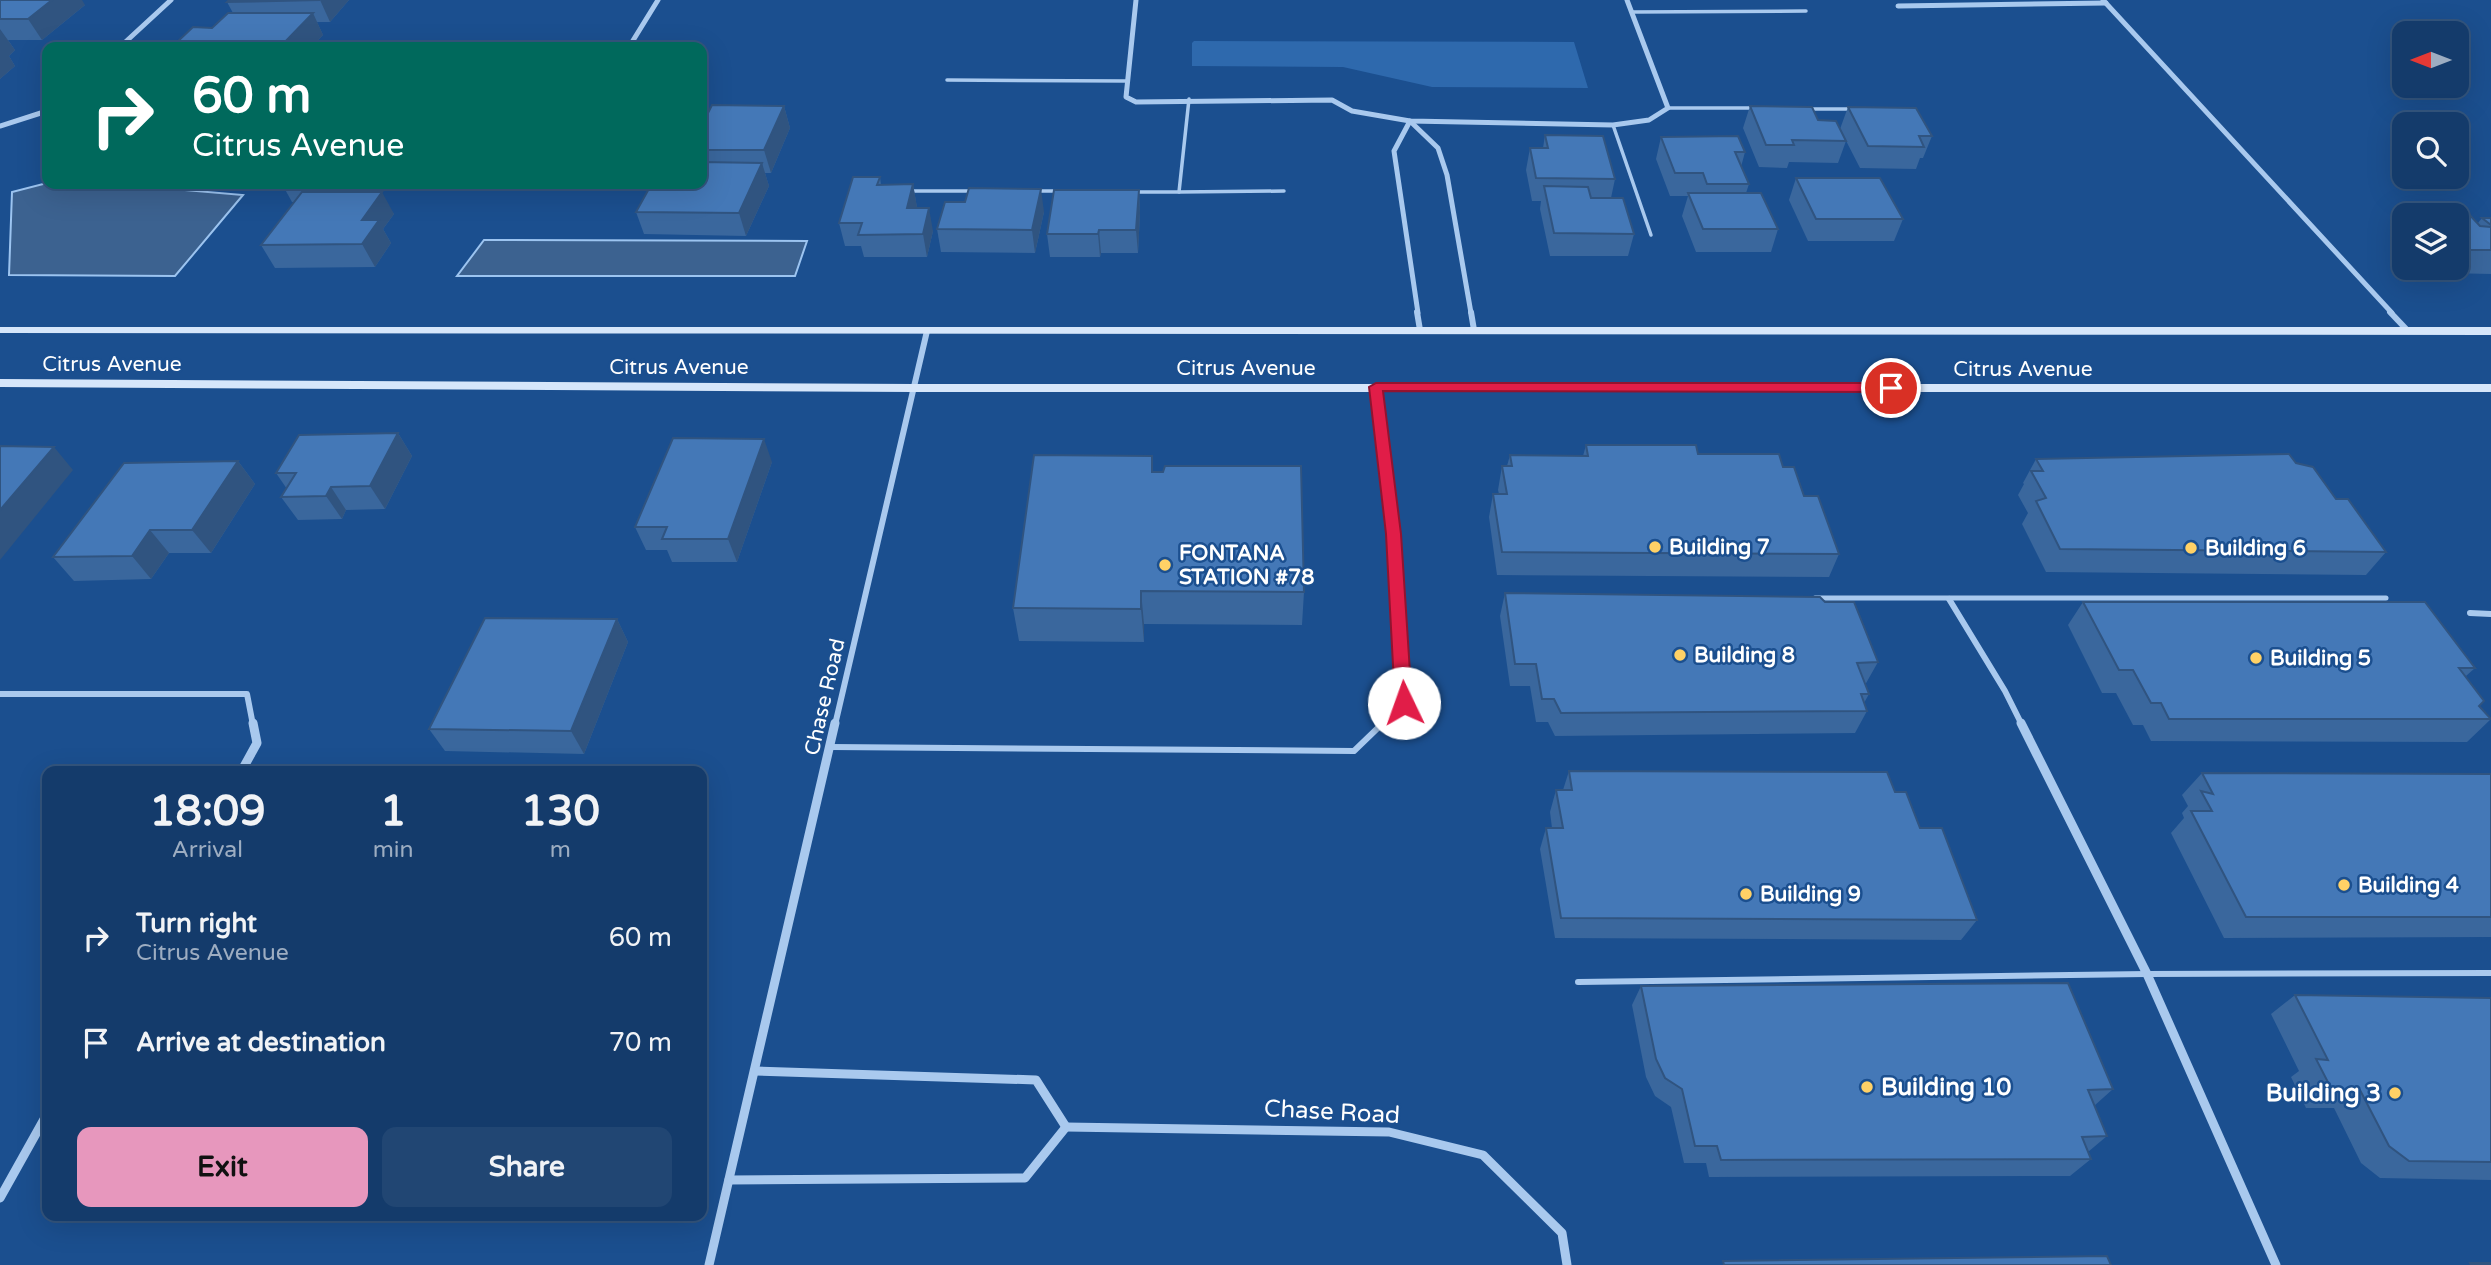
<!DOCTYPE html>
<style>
:root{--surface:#143b6b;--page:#214673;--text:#f1f3f6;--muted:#9dadc1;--line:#33557e;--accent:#e797bd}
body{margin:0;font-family:"Varela Round",sans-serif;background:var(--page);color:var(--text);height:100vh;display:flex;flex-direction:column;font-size:26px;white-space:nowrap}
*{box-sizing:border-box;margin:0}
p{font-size:23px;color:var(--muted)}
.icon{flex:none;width:38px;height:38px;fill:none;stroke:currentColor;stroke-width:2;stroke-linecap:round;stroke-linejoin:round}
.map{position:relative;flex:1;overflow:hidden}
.details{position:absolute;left:42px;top:766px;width:665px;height:455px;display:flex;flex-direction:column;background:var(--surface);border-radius:14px;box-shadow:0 7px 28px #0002,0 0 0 2px var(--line)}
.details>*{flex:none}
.hud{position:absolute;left:42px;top:42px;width:665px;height:147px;border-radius:14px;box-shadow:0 7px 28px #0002,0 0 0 2px var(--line);background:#00695c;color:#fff;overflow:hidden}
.needle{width:46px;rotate:270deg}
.buttons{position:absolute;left:2392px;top:21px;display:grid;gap:14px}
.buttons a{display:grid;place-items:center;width:77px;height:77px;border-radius:14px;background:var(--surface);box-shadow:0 7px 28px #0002,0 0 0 2px var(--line);font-size:35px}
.pin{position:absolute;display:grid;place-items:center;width:60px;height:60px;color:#fff;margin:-30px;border:4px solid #fff;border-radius:50%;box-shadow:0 2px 7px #0007}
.me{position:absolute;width:77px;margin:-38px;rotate:357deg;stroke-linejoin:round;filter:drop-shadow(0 0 5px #0008)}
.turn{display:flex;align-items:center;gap:24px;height:147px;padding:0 35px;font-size:32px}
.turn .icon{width:91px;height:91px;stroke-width:2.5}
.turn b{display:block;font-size:49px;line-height:60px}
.eta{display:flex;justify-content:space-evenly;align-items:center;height:119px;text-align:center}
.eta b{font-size:42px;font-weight:700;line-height:49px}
.cta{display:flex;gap:14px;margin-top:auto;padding:14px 35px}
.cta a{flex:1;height:80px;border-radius:14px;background:var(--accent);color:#111;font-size:28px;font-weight:700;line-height:80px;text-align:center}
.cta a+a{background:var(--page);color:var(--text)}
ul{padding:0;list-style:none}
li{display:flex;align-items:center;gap:21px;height:105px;padding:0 35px}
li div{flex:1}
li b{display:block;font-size:26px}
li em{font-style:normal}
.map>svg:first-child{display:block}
.green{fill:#2e69ad}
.water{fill:#3c6290;stroke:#9cc4f0;stroke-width:2}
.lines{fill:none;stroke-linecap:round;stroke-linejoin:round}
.lane-far2{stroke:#a9c9ee;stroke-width:3.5}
.lane-far1{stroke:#a9c9ee;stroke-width:5}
.lane{stroke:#a9c9ee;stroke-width:6}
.street-far2{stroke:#a9c9ee;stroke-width:5}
.street-far1{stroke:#a9c9ee;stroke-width:6}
.street{stroke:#a9c9ee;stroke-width:9}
.secondary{fill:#d6e6fa;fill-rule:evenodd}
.wall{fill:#3a679d}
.shaded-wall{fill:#305480}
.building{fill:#4478b7;stroke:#305480;stroke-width:2}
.route{fill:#e11d48;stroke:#92132f;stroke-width:2}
.poi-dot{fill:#ffd166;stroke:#1b4f8f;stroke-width:2.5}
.labels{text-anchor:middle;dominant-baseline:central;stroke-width:5;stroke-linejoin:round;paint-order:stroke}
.street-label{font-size:21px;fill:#fff;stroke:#1b4f8f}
.poi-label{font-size:21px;font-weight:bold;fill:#fff;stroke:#1b4f8f;text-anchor:start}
.near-poi-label{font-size:24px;font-weight:bold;fill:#fff;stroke:#1b4f8f;text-anchor:start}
.near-street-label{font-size:24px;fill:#fff;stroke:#1b4f8f}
</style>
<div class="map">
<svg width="2491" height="1265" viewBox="0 0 2491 1265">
<rect width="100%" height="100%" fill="#1b4f8f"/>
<path class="green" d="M1194,41l380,1 14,46 -156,-1 -89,-20 -151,-1v-23z"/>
<g class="water">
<path d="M47,183l68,1 128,11 -68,81 -166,-1 3,-83z"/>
<path d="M484,240l323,1 -12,35h-338z"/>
</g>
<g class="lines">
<g class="lane-far2">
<path d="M1632,12l174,-1"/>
<path d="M947,80l180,1"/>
<path d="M1668,108h88"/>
<path d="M1808,109h46"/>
<path d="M1613,125l38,110"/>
<path d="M907,191h68"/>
<path d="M1037,191h22"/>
<path d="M1135,192h44l10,-93"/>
<path d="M1179,192l105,-1"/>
</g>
<g class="lane-far1">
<path d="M1376,387l17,147 11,169 -23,22"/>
<path d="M1815,598h571"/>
</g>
<g class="lane">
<path d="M831,747l523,4 29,-28"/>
<path d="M1578,982l569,-8 344,-1"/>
</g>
<g class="street-far2">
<path d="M1136,0l-10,97 10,5 196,-2 20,11 58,10 203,4 36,-5 19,-12 -41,-108"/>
<path d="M2103,0l289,313"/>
<path d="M1898,6l208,-3"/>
<path d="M120,47l51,-47"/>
<path d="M629,47l29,-47"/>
<path d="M1410,121l-16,30 24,162"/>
<path d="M1411,122l27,26 9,27 24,138"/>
<path d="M0,126l47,-15"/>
</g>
<g class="street-far1">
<path d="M1417,312l3,18"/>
<path d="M1471,312l3,18"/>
<path d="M2390,312l18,19"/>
<path d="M1949,599l56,92 17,34"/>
<path d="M2470,613l21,1"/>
<path d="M0,694h247l6,31"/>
<path d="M835,725l92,-394"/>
</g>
<g class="street">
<path d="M2021,723l126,251 129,291"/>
<path d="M241,772l16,-29 -4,-20"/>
<path d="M755,1071l281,9 30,47"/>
<path d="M1066,1127l323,5 94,23 79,78 5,32"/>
<path d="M729,1180l296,-2 41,-51"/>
<path d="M0,1198l47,-84"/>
<path d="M709,1265l126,-542"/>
</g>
<g class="secondary">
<path d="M0,327h2491v8l-2491,-2z"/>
<path d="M0,379l914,5h1577v8h-1577l-914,-5z"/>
</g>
</g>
<g class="wall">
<path d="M0,0l85,5 -43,35h-34l7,10 -6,6 6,10 -15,13z"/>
<path d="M229,0h120l-19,22h-13l6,13 -11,12h-135l-2,-3 37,-16 21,-15 -6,-11z"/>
<path d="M784,106l6,22 -19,45h-6l4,13 -23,50 -102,-2 -8,-22 36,-27 30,-1v-59z"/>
<path d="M1750,106l68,14 22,9 8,-22 84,29 -9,22h-3l-4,11 -56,-1 -19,-37 5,10 -8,22 -49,-1 -2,6 -28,-1 -16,-39z"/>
<path d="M1545,135l70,44 -4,19 23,36 -6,22h-78l-10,-47 1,-8h-9l-6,-31 4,-22h13z"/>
<path d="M1661,137l84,15 -4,15 8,17 -3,9 32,36 -7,23h-75l-14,-36 6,-20h-18l-14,-37z"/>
<path d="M880,177l1,8 32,-1 4,24 16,23 -6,26h-63l-3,-11h-16l-6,-23z"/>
<path d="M1796,178l107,41 -9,22h-86l-19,-41z"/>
<path d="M282,184h102l-6,8 16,22 -11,15 8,14 -16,24 -100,1 -14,-23 34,-43h-3z"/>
<path d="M1139,190l1,23 -2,40h-37l-1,4h-50l-3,-23z"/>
<path d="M2427,210l39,1 12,12 4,-5h9v56l-44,-1 -4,-5h14v-53h-33z"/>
<path d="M1044,212l-9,41 -94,-1 -4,-23z"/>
<path d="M398,433l14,23 -27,53 -39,1 -4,9 -44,1 -17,-23 6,-8 -11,-16z"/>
<path d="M1586,445l112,9 85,13 21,29 35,58 -10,23 -332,-2 -8,-58 4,-23h6l-1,-4 4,-24h5l3,-11 73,1z"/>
<path d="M1152,456l1,16 151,120 -2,33 -158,-1v18l-125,-1 -6,-33z"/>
<path d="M2036,459l260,4 40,36 50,53 -20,23 -320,-3 -24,-48 6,-11 -10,-18 6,-11 -1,-1z"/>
<path d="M238,461l17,23 -44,69h-42l-18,26 -77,2 -21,-24z"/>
<path d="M772,462l-35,100h-65l-5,-12h-21l-11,-23z"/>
<path d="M1505,593l373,69 -13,23 4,9 -5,9 3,8 -12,22 -300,3 -7,-14h-12l-6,-36h-20l-10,-70z"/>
<path d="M2083,602l392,66 -9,8 13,30 12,13 -24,23 -316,-1 -8,-16h-10l-17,-32h-14l-34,-68z"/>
<path d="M617,619l11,23 -44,112 -139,-3 -16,-22z"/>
<path d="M1569,771l326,21 25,36 57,92 -16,20 -406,-2 -15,-89 6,-21h6l-2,-16 6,-22h7z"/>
<path d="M2202,773l289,1v163l-267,1 -53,-105 13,-15 -2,-5 6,-7 -6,-11z"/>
<path d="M1641,986l472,103 -19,17 13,30 -19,16 3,7 -21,17 -361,1 -3,-14h-22l-13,-56 -16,-11 -9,-19 -14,-72z"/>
<path d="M2295,995l196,3v182l-111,-2 -19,-15 -27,-55h-28l-15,-31 8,-6 -28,-57z"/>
</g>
<g class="shaded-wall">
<path d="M52,0h30l3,5 -43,35 -14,-21z"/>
<path d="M320,0h29l-19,22z"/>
<path d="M313,13l10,22 -11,12h-32z"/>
<path d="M0,29l15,21 -6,6 6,10 -15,13z"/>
<path d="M784,106l6,22 -19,45 -7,-23z"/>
<path d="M762,163l7,23 -23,50 -7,-23z"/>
<path d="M360,184h24l-14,19z"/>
<path d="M913,184l4,23 -6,24 -4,-23z"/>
<path d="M1041,189l3,23 -9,41 -3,-23z"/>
<path d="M1139,190l1,23 -2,40 -2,-23z"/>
<path d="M382,192l12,22 -11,15 8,14 -16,24 -13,-23v-24z"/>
<path d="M929,208l4,23 -6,26 -4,-23z"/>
<path d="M1099,230l2,23 -1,4 -2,-23z"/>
<path d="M398,433l14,23 -27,53 -15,-23z"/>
<path d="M764,439l8,23 -35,100 -9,-23z"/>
<path d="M54,447l19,23 -73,90v-50z"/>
<path d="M238,461l17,23 -44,69 -19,-23z"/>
<path d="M331,487l15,23 -4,9 -16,-23z"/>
<path d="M150,530l19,23 -18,26 -19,-23z"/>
<path d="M1141,591l3,33v18l-3,-33z"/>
<path d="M617,619l11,23 -44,112 -13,-23z"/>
</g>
<g class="building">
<path d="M0,0h52l-24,19h-28z"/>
<path d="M229,0h91l-93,2z"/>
<path d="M228,13h85l-33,34h-70l3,-2 -38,-1 18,-17 19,1z"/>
<path d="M712,105l72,1 -20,44h-62v-25z"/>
<path d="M1750,106l62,1 6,13 18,1 10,20 -54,-1 2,5h-28z"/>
<path d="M1848,107l68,1 16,28h-13l5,11 -56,-1z"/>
<path d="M1545,135l58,1 12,43 -79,-1 -6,-30h18z"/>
<path d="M1738,136l7,16h-10l14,32h-42l-4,-11h-28l-14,-36z"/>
<path d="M702,162l60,1 -23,50 -103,-1 15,-27 51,-1z"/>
<path d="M853,177h27l-3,8 36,-1 -6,24h22l-6,26 -65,1 4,-12h-23z"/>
<path d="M1796,178h84l23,41h-87z"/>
<path d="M1544,186l44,1 3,11h32l11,36 -80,-1z"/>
<path d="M969,188l72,1 -9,41 -95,-1 8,-27h20z"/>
<path d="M1054,190h85l-3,40h-37l-1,4h-51z"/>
<path d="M302,192h80l-20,28h17l-17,24 -101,1z"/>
<path d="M1688,193h73l17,36h-75z"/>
<path d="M2427,210l39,1 14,15 11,1v23h-27l-7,-8v-27h-23z"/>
<path d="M2482,218h9v7z"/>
<path d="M398,433l-28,53 -39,1 -5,9 -45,1 15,-24h-20l23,-38z"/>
<path d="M673,438l91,1 -36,100h-66l5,-12h-32z"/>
<path d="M1586,445h110l2,9h81l4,13h11l10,29h14l21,58 -337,-2 -9,-58h14l-5,-28h10l-2,-11 78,1z"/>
<path d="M0,446l54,1 -54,63z"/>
<path d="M2289,454l7,9 17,4 23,32h12l38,53 -326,-3 -24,-48 10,-3 -15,-27h12l-7,-12z"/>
<path d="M1034,455l118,1v16h11l2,-6h136l3,126 -163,-1v18l-128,-1z"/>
<path d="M238,461l-46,69h-42l-18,26 -79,1 71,-94z"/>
<path d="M1505,593l315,4 5,5h29l24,60 -21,1 12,31h-8l6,17 -306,2 -7,-14h-12l-6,-35h-21z"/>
<path d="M2083,602h342l50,66h-16l25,33 -5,5 12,13h-322l-8,-16h-10l-18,-33h-14z"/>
<path d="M485,618l132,1 -46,112 -142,-2z"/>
<path d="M1569,771l318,1 8,20h11l14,36h22l35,92 -416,-2 -15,-90h17l-7,-38h16z"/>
<path d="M2202,773l289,1v143h-245l-55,-106h21l-11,-20 12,3z"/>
<path d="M2068,983l45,106 -25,1 19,46 -25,1 9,22 -370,1 -4,-14h-22l-13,-57 -17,-11 -9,-19 -15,-73z"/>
<path d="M2295,995l196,3v164l-82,-1 -20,-15 -29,-56h-28l-16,-31 12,1z"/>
<path d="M2107,1256l4,9h-387l-1,-4z"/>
<path d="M2470,1263h21v2h-20z"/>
</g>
<path class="route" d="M1376,383h515l6,5 -6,4 -508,-1 18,143 11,169 -2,4h-12l-3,-4 -9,-169 -17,-147z"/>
<g class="poi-dot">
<circle cx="1655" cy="547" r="7"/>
<circle cx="2191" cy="548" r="7"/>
<circle cx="1165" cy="565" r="7"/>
<circle cx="1680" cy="655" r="7"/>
<circle cx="2256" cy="658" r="7"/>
<circle cx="2344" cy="885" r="7"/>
<circle cx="1746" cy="894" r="7"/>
<circle cx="1867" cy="1087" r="7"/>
<circle cx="2395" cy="1093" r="7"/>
</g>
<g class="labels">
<g class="street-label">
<text x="112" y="364">Citrus Avenue</text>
<text x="679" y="367">Citrus Avenue</text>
<text x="1246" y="368">Citrus Avenue</text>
<text x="2023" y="369">Citrus Avenue</text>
<text transform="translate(825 697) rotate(-77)">Chase Road</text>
</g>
<g class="poi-label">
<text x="1669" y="547">Building 7</text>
<text x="2205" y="548">Building 6</text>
<text x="1179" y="553">FONTANA<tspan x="1179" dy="24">STATION #78</tspan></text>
<text x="1694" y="655">Building 8</text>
<text x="2270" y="658">Building 5</text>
<text x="2358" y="885">Building 4</text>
<text x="1760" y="894">Building 9</text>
</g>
<g class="near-poi-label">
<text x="1881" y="1087">Building 10</text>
<text x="2381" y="1093" text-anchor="end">Building 3</text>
</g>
<g class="near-street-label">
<text transform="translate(1332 1112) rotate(3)">Chase Road</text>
</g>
</g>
</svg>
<div class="buttons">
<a><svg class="needle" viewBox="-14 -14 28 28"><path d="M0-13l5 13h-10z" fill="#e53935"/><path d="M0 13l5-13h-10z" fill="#9dadc1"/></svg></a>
<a><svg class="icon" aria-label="search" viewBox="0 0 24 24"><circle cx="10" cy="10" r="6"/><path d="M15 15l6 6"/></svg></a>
<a><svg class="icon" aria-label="layers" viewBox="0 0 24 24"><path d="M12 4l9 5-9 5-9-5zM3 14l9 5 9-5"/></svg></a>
</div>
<div class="pin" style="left:1891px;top:388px;background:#d93025"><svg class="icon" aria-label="arrive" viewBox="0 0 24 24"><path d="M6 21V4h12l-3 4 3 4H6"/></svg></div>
<svg class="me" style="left:1404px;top:703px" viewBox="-20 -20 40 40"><circle r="19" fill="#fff"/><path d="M0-13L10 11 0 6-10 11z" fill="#e11d48"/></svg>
<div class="hud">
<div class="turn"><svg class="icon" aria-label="right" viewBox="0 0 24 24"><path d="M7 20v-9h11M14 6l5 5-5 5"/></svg><div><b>60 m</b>Citrus Avenue</div></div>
</div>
<section class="details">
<div class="eta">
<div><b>18:09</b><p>Arrival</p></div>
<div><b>1</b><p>min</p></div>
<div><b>130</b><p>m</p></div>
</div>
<ul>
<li><svg class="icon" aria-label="right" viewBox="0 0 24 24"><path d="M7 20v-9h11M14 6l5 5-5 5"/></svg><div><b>Turn right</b><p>Citrus Avenue</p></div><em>60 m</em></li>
<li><svg class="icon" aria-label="arrive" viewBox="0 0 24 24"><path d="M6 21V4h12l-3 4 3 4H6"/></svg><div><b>Arrive at destination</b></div><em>70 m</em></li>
</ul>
<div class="cta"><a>Exit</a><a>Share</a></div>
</section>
</div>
